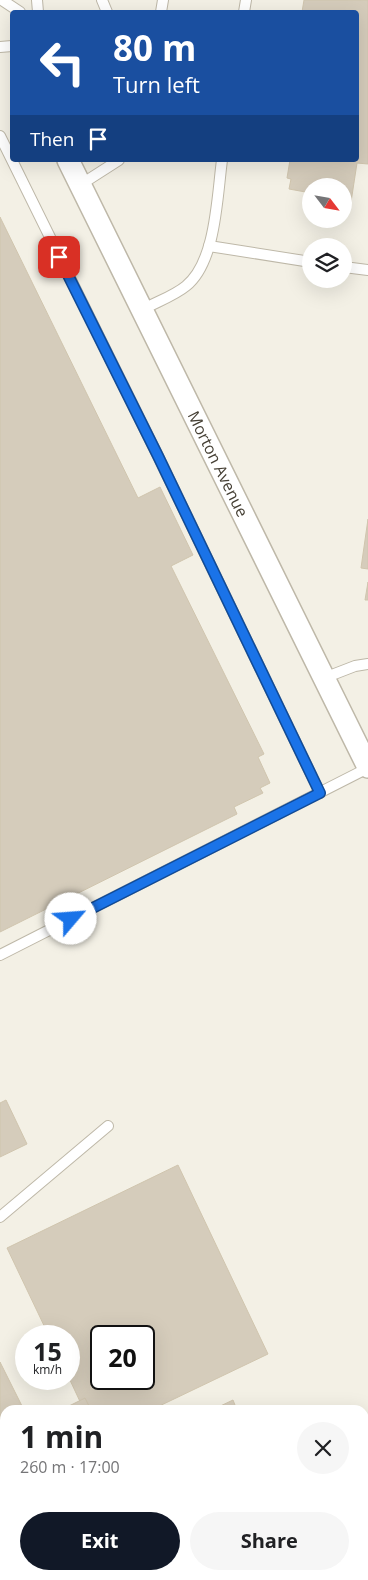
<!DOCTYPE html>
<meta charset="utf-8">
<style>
:root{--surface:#fff;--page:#f6f6f6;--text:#202124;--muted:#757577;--accent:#111827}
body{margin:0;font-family:"Open Sans",sans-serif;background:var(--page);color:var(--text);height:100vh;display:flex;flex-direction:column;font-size:19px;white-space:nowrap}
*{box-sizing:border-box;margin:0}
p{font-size:16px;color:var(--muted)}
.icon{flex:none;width:28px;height:28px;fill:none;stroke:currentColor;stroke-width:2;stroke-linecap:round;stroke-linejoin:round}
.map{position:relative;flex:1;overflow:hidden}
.drawer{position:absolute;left:0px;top:1405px;width:369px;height:175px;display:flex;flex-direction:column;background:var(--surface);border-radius:15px 15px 0 0;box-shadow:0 5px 20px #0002}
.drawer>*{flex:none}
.top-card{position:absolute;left:10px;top:10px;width:349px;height:152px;border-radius:5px;box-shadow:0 5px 20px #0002;background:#1a4fa0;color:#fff;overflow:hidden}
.needle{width:32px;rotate:121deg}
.controls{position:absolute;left:302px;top:178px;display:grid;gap:10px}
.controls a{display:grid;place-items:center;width:50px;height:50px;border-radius:50%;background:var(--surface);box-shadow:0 5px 20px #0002;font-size:25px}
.speed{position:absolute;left:15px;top:1325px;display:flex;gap:10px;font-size:25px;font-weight:700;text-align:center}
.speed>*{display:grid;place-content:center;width:65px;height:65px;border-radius:50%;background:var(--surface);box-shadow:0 5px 20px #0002;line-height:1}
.speed small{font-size:12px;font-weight:400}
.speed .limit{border:2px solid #111;border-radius:8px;background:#fff;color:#111}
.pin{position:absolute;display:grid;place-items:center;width:42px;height:42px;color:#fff;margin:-21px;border-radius:10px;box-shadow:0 2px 8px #0006}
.me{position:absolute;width:55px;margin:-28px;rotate:63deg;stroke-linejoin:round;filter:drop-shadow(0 0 4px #0008)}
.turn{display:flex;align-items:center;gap:18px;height:105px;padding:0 20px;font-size:22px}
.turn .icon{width:65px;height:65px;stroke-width:2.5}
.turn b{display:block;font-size:35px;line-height:42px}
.then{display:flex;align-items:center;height:48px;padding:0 20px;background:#0003;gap:10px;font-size:19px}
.round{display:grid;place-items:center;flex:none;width:52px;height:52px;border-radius:26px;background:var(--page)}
.headline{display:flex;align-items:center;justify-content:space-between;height:85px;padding:0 20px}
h1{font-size:30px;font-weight:700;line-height:38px}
.cta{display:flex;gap:10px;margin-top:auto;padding:10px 20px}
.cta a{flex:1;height:58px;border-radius:30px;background:var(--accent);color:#fff;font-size:20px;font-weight:700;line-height:58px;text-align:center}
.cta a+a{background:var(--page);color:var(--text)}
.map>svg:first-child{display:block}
.building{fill:#d5ccbb;stroke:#d0c5ae;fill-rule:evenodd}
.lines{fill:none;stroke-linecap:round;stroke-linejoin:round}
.service-casing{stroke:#beb8a8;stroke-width:12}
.minor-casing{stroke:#beb8a8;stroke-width:24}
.service{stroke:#fff;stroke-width:10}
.minor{stroke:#fff;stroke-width:21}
.route-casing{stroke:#114b97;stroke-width:12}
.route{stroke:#1a73e8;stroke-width:9}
.labels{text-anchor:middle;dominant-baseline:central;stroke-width:4;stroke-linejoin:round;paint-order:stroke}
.street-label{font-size:16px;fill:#464035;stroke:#fff}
</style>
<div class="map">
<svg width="368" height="1580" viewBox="0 0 368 1580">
<rect width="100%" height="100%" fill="#f3f0e5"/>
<g class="building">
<path d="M304,0h64v164l-11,-1 -6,39 -7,-1v-15h-33v7l-22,-4 2,-10 -4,-1 3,-18h66v-148h-54z"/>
<path d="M0,217l138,281 22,-11 33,68 -22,11 93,188 -6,3 12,26 -10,5 3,5 -29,14 3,7 -237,118z"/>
<path d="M368,519v50l-7,-1z"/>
<path d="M368,582v18h-3z"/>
<path d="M6,1100l21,44 -27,13v-54z"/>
<path d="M178,1165l90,189 -117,56h-67l-15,-32v-42h-20l-42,-88zM101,1336h43v43h-43z"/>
<path d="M0,1362l24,48h-19v165h40l-10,5h-35z"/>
<path d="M85,1398l6,12h-30z"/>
<path d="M233,1400l4,10h-25z"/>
<path d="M365,1422l3,7v50l-4,2z"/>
</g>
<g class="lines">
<defs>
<g id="service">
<path d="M2,0l18,12"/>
<path d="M37,0l1,12"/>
<path d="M102,0l5,12"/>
<path d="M161,12l2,-12"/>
<path d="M244,12l2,-12"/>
<path d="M0,47l12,-1"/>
<path d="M0,136l158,320 162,337"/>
<path d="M80,185l39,-25"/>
<path d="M209,246l102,16"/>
<path d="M344,267l24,3"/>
<path d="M142,310c14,-8 32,-14 44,-24 30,-24 31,-89 36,-126"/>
<path d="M324,678l31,-12 13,-2"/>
<path d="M0,955l368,-187"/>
<path d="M0,1217l108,-91"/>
<path d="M364,1555l4,-2"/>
<path d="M195,1575l3,5"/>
<path d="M236,1575l3,5"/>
<path d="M359,1575l1,5"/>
</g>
<g id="minor">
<path id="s1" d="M68,160l300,607"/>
</g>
</defs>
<use href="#service" class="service-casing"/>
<use href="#minor" class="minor-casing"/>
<use href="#service" class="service"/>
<use href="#minor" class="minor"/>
</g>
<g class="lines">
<defs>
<path id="route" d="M59,257l99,199 162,337 -249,126"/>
</defs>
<use href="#route" class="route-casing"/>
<use href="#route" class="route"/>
</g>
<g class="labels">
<g class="street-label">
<text stroke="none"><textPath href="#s1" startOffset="339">Morton Avenue</textPath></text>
</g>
</g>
</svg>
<div class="controls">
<a><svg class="needle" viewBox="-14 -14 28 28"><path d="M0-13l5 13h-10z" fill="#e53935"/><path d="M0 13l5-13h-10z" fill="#757577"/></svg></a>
<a><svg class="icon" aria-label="layers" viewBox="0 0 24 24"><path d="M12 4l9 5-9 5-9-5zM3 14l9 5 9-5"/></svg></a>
</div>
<div class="speed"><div>15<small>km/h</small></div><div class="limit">20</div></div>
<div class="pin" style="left:59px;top:257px;background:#d93025"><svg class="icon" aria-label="arrive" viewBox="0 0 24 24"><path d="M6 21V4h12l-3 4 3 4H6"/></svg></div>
<svg class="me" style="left:71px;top:919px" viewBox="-20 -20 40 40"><circle r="19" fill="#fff"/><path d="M0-13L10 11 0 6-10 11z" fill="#1a73e8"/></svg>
<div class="top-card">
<div class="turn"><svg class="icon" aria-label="left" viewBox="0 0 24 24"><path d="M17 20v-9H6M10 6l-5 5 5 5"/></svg><div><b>80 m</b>Turn left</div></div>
<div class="then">Then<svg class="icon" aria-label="arrive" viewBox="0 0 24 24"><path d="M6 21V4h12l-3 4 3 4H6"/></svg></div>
</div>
<section class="drawer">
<div class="headline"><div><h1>1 min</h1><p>260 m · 17:00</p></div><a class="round"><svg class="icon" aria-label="close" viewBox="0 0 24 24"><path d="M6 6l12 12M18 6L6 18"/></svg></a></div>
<div class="cta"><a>Exit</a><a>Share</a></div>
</section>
</div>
